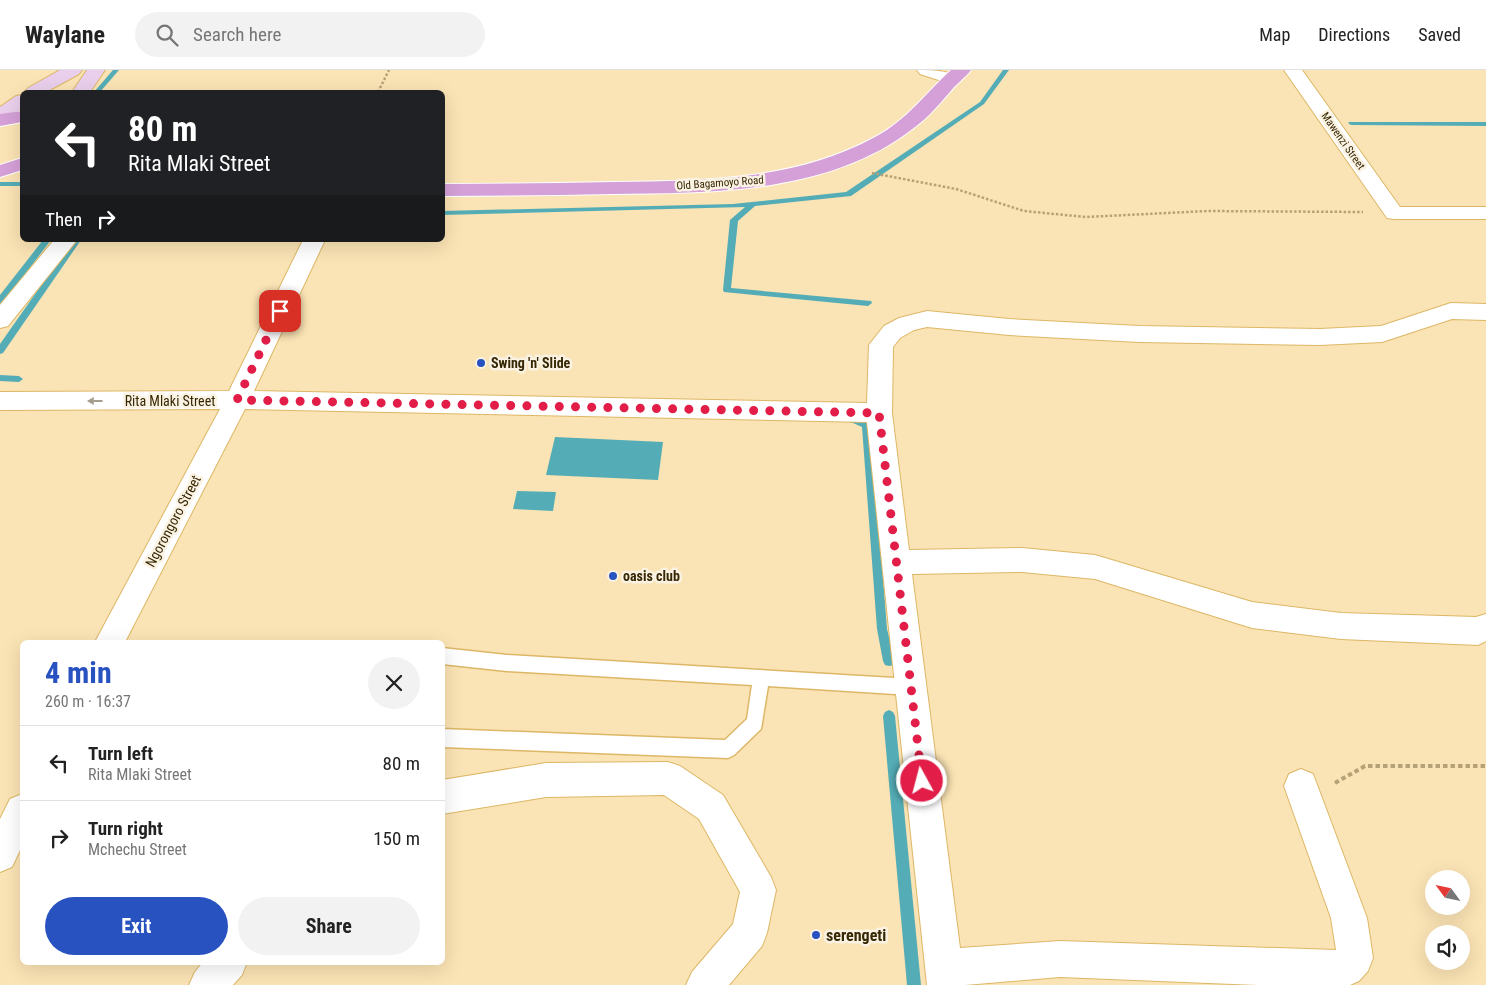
<!DOCTYPE html>
<meta charset="utf-8">
<style>
:root{--surface:#fff;--page:#f2f2f2;--text:#222;--muted:#767676;--line:#e0e0e0;--accent:#2952c1}
body{margin:0;font-family:"Roboto Condensed",sans-serif;background:var(--page);color:var(--text);height:100vh;display:flex;flex-direction:column;font-size:19px;white-space:nowrap}
*{box-sizing:border-box;margin:0}
p{font-size:16px;color:var(--muted)}
.icon{flex:none;width:28px;height:28px;fill:none;stroke:currentColor;stroke-width:2;stroke-linecap:round;stroke-linejoin:round}
.map{position:relative;flex:1;overflow:hidden}
.panel{position:absolute;left:20px;top:570px;width:425px;height:325px;display:flex;flex-direction:column;background:var(--surface);border-radius:8px;box-shadow:0 5px 20px #0002}
.panel>*{flex:none}
.banner{position:absolute;left:20px;top:20px;width:425px;height:152px;border-radius:8px;box-shadow:0 5px 20px #0002;background:#202124;color:#fff;overflow:hidden}
.needle{width:32px;rotate:303deg}
.fabs{position:absolute;left:1425px;top:800px;display:grid;gap:10px}
.fabs a{display:grid;place-items:center;width:45px;height:45px;border-radius:50%;background:var(--surface);box-shadow:0 5px 20px #0002;font-size:25px}
.pin{position:absolute;display:grid;place-items:center;width:42px;height:42px;color:#fff;margin:-21px;border-radius:10px;box-shadow:0 2px 8px #0006}
.me{position:absolute;width:55px;margin:-28px;rotate:353deg;stroke-linejoin:round;filter:drop-shadow(0 0 4px #0008)}
.turn{display:flex;align-items:center;gap:18px;height:105px;padding:0 25px;font-size:22px}
.turn .icon{width:65px;height:65px;stroke-width:2.5}
.turn b{display:block;font-size:35px;line-height:42px}
.then{display:flex;align-items:center;height:48px;padding:0 25px;background:#0003;gap:10px;font-size:19px}
.round{display:grid;place-items:center;flex:none;width:52px;height:52px;border-radius:26px;background:var(--page)}
.summary{display:flex;align-items:center;justify-content:space-between;height:85px;padding:0 25px}
h1{font-size:30px;font-weight:700;line-height:38px;color:var(--accent)}
.action{display:flex;gap:10px;margin-top:auto;padding:10px 25px}
.action a{flex:1;height:58px;border-radius:30px;background:var(--accent);color:#fff;font-size:20px;font-weight:700;line-height:58px;text-align:center}
.action a+a{background:var(--page);color:var(--text)}
ul{padding:0;list-style:none}
li{display:flex;align-items:center;gap:15px;height:75px;padding:0 25px;border-top:1px solid var(--line)}
li div{flex:1}
li b{display:block;font-size:19px}
li em{font-style:normal}
header{display:flex;align-items:center;gap:30px;box-sizing:border-box;height:70px;padding:0 25px;background:var(--surface);border-bottom:1px solid var(--line)}
header strong{font-size:24px}
nav{display:flex;gap:28px;margin-inline-start:auto;font-size:18px}
.search{width:350px;height:45px;background:var(--page);display:flex;align-items:center;gap:12px;box-sizing:border-box;padding:0 18px;border-radius:28px;color:var(--muted);font-size:19px}
.map>svg:first-child{display:block}
.water{fill:#54adb6}
.lines{fill:none;stroke-linecap:round;stroke-linejoin:round}
.stream{fill:#54adb6;fill-rule:evenodd}
.lane-casing{stroke:#ddb766;stroke-width:3}
.street-casing{stroke:#ddb766;stroke-width:2}
.secondary-casing{stroke:#ddb766;stroke-width:2}
.primary-casing{stroke:#fff;stroke-width:2}
.path-far1{stroke:#b6a277;stroke-width:2.5;stroke-dasharray:2.5 2;stroke-linecap:butt}
.path{stroke:#b6a277;stroke-width:4;stroke-dasharray:4.5 3;stroke-linecap:butt}
.lane{fill:#fff;fill-rule:evenodd}
.street{fill:#fff;fill-rule:evenodd}
.secondary{fill:#e9cfeb;fill-rule:evenodd}
.primary{fill:#d4a0d7;fill-rule:evenodd}
.oneway{fill:#a59e8e}
.route{stroke:#e11d48;stroke-width:9;stroke-dasharray:0 16.2}
.poi-dot{fill:#2952c1;stroke:#faf2e3;stroke-width:2}
.labels{text-anchor:middle;dominant-baseline:central;stroke-width:5;stroke-linejoin:round;paint-order:stroke}
.far-street-label{font-size:11px;fill:#372804;stroke:#faf2e3}
.poi-label{font-size:14px;font-weight:bold;fill:#372804;stroke:#faf2e3;text-anchor:start}
.street-label{font-size:14px;fill:#372804;stroke:#faf2e3}
.near-poi-label{font-size:16px;font-weight:bold;fill:#372804;stroke:#faf2e3;text-anchor:start}
</style>
<header>
<strong>Waylane</strong>
<div class="search"><svg class="icon" aria-label="search" viewBox="0 0 24 24"><circle cx="10" cy="10" r="6"/><path d="M15 15l6 6"/></svg>Search here</div>
<nav><a>Map</a><a>Directions</a><a>Saved</a></nav>
</header>
<div class="map">
<svg width="1486" height="915" viewBox="0 0 1486 915">
<rect width="100%" height="100%" fill="#fae3b4"/>
<g class="water">
<path d="M555,367l108,5 -5,38 -112,-5z"/>
<path d="M517,421l39,1 -3,19 -40,-2z"/>
</g>
<g class="lines">
<g class="stream">
<path d="M113,0h6l-19,22h-6z"/>
<path d="M1003,0h6l-25,34 -133,92 -96,10 -17,15 -7,67 140,13 1,2 -4,3 -144,-14 -1,-2 7,-70 15,-13 -303,8v-4l291,-7 113,-12 134,-90z"/>
<path d="M1349,52h137v4l-135,-1 -3,-2z"/>
<rect x="0" y="112" width="22" height="4"/>
<path d="M43,170h8l-48,63 -3,1v-9z"/>
<path d="M73,170h8l-78,113 -3,1v-10z"/>
<path d="M0,305l19,1 4,3 -4,3 -19,-1z"/>
<path d="M848,345c8,0 18,4 23,10l16,204 8,32 -2,4 -4,1 -4,-1 -2,-4 -6,-32 -15,-202 -9,-4 -8,-2 -2,-2 2,-2z"/>
<path d="M889,640l4,2 2,4 26,269h-14l-24,-269 2,-4z"/>
</g>
<defs>
<path id="lane" d="M442,578l65,7 404,24 6,2 2,6 -2,6 -6,2 -143,-9 -7,43 -27,26 -6,3 -286,-11v-18l283,11 22,-21 5,-34 -245,-14 -65,-7z"/>
<g id="street">
<path d="M917,0c13,0 34,0 43,9l-3,4 -6,1 -31,-10z"/>
<path d="M1284,0h18l98,137h86v12h-92l-7,-1z"/>
<path d="M54,170h23l-69,86 -8,2v-23z"/>
<path d="M303,170h22l-71,151 613,12 2,-58 15,-19 15,-8 28,-7 82,8 130,7 181,3 61,-3 70,-23 35,1v16l-34,-1 -70,23 -62,3 -181,-3 -130,-7 -82,-8 -13,3 -14,8 -7,9 -1,66 17,137 113,-2 73,7 157,47 89,11 135,4 10,-3v27l-8,4 -137,-6 -89,-11 -157,-49 -73,-7 -110,2 48,374 100,-7 276,9 -5,-32 -47,-132 5,-12 12,-5 12,5 54,144 6,40 -5,13 -9,10 -9,4h-92l-198,-8 -95,8h-38l-60,-563 -622,-13 -120,233h-30l125,-233 -220,1v-18l229,-1z"/>
<path d="M668,692l12,4 43,29 48,82 5,13 -9,43 -5,13 -33,39h-43l6,-13 41,-48 7,-32 -41,-73 -35,-24 -118,2 -104,17v-34l104,-17z"/>
<path d="M22,724v52l-10,21 -12,5v-53l10,-20z"/>
<path d="M203,892h44l-5,13 -9,10h-44l6,-13z"/>
</g>
<g id="secondary">
<path d="M60,0h22l-3,4 -33,18h-21l3,-4z"/>
<path d="M87,0h18l-15,22h-18z"/>
<path d="M22,25v13l-15,11 -7,2v-14l16,-11z"/>
</g>
<g id="primary">
<path d="M951,0h20c-6,8 -15,14 -21,22 -11,12 -21,25 -35,35 -83,66 -200,66 -302,67 -57,1 -114,2 -171,2v-12c57,0 114,-1 171,-2 89,-1 182,-1 262,-45 32,-17 51,-44 76,-67z"/>
<path d="M22,41v11l-22,4v-12z"/>
<path d="M22,88v12l-22,7v-12z"/>
</g>
</defs>
<use href="#lane" class="lane-casing"/>
<use href="#street" class="street-casing"/>
<use href="#secondary" class="secondary-casing"/>
<use href="#primary" class="primary-casing"/>
<g class="path-far1">
<path d="M378,22l11,-22"/>
<path d="M872,103l84,16 68,22 62,6 121,-6 156,1"/>
</g>
<path class="path" d="M1335,713l30,-17h121"/>
<use href="#lane" class="lane"/>
<use href="#street" class="street"/>
<use href="#secondary" class="secondary"/>
<use href="#primary" class="primary"/>
</g>
<defs><path id="oneway-solid" d="M-6-.8H1V-3.2L6.5 0L1 3.2V.8H-6Z" transform="scale(1.25)"/></defs>
<use class="oneway" href="#oneway-solid" transform="translate(95 331) rotate(180)"/>
<g class="lines">
<path class="route" d="M280,241l-43,89 642,13 43,368"/>
</g>
<g class="poi-dot">
<circle cx="481" cy="293" r="5"/>
<circle cx="613" cy="506" r="5"/>
<circle cx="816" cy="865" r="5"/>
</g>
<g class="labels">
<g class="far-street-label">
<text transform="translate(1343 71) rotate(55)">Mawenzi Street</text>
<text transform="translate(720 113) rotate(-4)">Old Bagamoyo Road</text>
</g>
<g class="poi-label">
<text x="491" y="293">Swing 'n' Slide</text>
<text x="623" y="506">oasis club</text>
</g>
<g class="street-label">
<text x="170" y="331">Rita Mlaki Street</text>
<text transform="translate(173 451) rotate(-62)">Ngorongoro Street</text>
</g>
<g class="near-poi-label">
<text x="826" y="865">serengeti</text>
</g>
</g>
</svg>
<div class="fabs">
<a><svg class="needle" viewBox="-14 -14 28 28"><path d="M0-13l5 13h-10z" fill="#e53935"/><path d="M0 13l5-13h-10z" fill="#767676"/></svg></a>
<a><svg class="icon" aria-label="sound" viewBox="0 0 24 24"><path d="M4 9h4l5-4v14l-5-4H4zM17 9q2 3 0 6"/></svg></a>
</div>
<div class="pin" style="left:280px;top:241px;background:#d93025"><svg class="icon" aria-label="arrive" viewBox="0 0 24 24"><path d="M6 21V4h12l-3 4 3 4H6"/></svg></div>
<svg class="me" style="left:922px;top:711px" viewBox="-20 -20 40 40"><circle r="17" fill="#e11d48" stroke="#fff" stroke-width="3"/><path d="M0-11L8 9 0 5-8 9z" fill="#fff"/></svg>
<div class="banner">
<div class="turn"><svg class="icon" aria-label="left" viewBox="0 0 24 24"><path d="M17 20v-9H6M10 6l-5 5 5 5"/></svg><div><b>80 m</b>Rita Mlaki Street</div></div>
<div class="then">Then<svg class="icon" aria-label="right" viewBox="0 0 24 24"><path d="M7 20v-9h11M14 6l5 5-5 5"/></svg></div>
</div>
<section class="panel">
<div class="summary"><div><h1>4 min</h1><p>260 m · 16:37</p></div><a class="round"><svg class="icon" aria-label="close" viewBox="0 0 24 24"><path d="M6 6l12 12M18 6L6 18"/></svg></a></div>
<ul>
<li><svg class="icon" aria-label="left" viewBox="0 0 24 24"><path d="M17 20v-9H6M10 6l-5 5 5 5"/></svg><div><b>Turn left</b><p>Rita Mlaki Street</p></div><em>80 m</em></li>
<li><svg class="icon" aria-label="right" viewBox="0 0 24 24"><path d="M7 20v-9h11M14 6l5 5-5 5"/></svg><div><b>Turn right</b><p>Mchechu Street</p></div><em>150 m</em></li>
</ul>
<div class="action"><a>Exit</a><a>Share</a></div>
</section>
</div>
